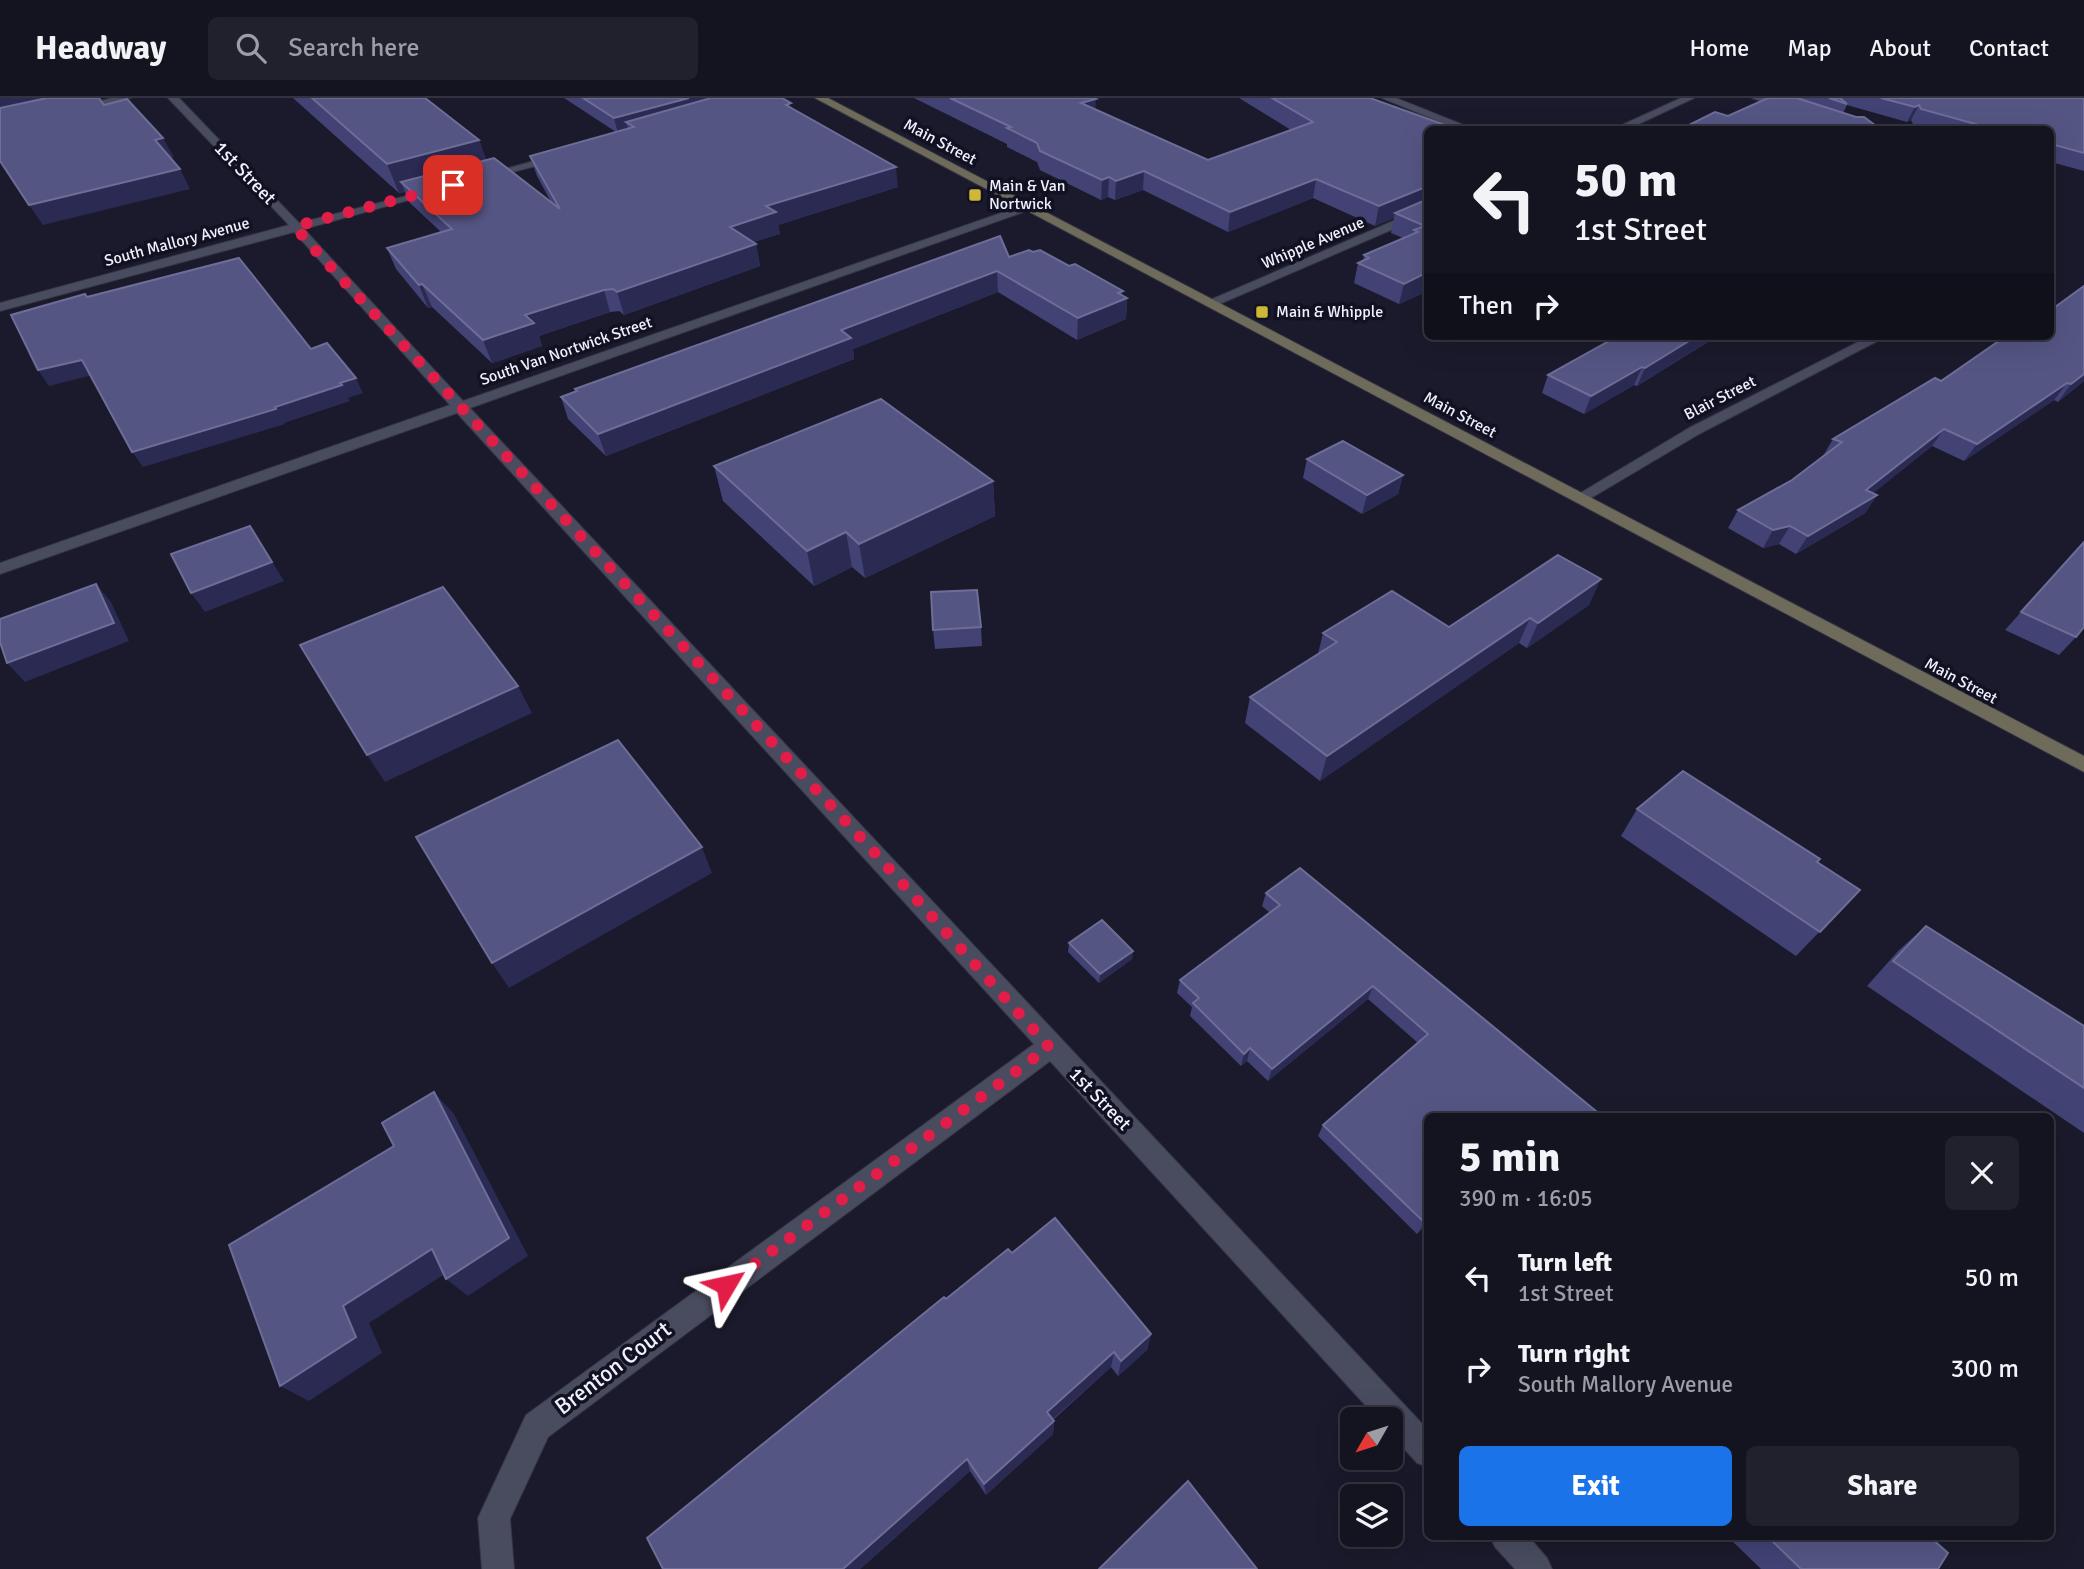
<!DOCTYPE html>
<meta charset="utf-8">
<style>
:root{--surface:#141421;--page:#21212e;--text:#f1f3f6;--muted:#9d9ea5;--line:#33333f;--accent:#1a73e8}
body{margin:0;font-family:Signika,sans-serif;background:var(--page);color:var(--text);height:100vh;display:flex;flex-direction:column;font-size:26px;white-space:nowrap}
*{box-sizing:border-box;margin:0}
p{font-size:23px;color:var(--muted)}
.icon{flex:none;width:38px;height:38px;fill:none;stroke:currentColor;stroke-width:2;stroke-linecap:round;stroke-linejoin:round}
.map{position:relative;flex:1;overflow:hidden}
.sheet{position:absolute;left:1424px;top:1015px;width:630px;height:427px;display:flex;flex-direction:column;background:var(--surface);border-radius:10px;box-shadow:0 7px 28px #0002,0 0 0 2px var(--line)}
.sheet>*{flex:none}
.banner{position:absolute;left:1424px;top:28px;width:630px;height:214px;border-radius:10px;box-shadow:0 7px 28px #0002,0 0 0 2px var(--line);background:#141421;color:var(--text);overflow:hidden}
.needle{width:46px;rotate:231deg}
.tools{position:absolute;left:1340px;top:1309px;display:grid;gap:14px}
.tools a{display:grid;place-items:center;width:63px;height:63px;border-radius:10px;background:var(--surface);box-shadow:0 7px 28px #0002,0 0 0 2px var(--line);font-size:35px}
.pin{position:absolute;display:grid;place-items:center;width:60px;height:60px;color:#fff;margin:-30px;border-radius:14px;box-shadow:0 4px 10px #0006}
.me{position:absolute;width:77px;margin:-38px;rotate:54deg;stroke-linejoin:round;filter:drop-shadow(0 0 5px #0008)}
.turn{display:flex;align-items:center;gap:24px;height:147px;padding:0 35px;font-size:32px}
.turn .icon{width:91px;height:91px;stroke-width:2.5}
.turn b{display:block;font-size:49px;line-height:60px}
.then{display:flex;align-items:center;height:66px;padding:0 35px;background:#0003;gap:14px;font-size:26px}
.round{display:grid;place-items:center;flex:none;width:74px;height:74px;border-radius:10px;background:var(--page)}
.summary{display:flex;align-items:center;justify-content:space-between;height:119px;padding:0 35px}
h1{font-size:42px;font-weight:800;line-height:52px}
.action{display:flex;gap:14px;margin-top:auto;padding:14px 35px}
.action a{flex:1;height:80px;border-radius:10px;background:var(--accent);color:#fff;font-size:28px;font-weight:800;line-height:80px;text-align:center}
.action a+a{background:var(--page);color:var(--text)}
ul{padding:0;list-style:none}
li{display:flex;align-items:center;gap:21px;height:91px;padding:0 35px}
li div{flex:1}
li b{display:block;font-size:26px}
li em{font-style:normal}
header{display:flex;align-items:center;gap:42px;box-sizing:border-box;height:98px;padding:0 35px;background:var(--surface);border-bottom:2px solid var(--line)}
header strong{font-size:33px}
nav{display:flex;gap:38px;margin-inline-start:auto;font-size:24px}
.search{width:490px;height:63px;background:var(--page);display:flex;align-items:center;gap:18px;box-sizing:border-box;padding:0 24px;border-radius:10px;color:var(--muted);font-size:26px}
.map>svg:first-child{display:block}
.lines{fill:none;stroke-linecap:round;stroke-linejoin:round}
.street-casing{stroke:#343443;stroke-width:2}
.secondary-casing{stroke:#343443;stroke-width:2}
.street{fill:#494b5f;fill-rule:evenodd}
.secondary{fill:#6f6b5a;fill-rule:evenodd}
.wall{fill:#424275}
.shaded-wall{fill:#2a2a52}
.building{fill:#555584;stroke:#6d6d97;stroke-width:2}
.route{stroke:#e11d48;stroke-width:12;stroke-dasharray:0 21.6}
.poi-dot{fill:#cfb837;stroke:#112;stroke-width:2.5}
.labels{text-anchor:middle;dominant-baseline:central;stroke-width:7;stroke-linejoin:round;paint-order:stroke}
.far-street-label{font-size:16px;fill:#f0f1fe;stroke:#112}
.far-poi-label{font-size:16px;fill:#f0f1fe;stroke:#112;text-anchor:start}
.street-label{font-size:19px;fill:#f0f1fe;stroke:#112}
.near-street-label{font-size:23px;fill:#f0f1fe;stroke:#112}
</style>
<header>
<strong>Headway</strong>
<div class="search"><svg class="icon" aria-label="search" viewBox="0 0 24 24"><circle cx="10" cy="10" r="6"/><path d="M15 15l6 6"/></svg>Search here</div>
<nav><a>Home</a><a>Map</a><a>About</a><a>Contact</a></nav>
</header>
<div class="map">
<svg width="2084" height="1471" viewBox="0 0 2084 1471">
<rect width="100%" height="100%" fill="#1a1a2c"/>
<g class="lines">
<defs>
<g id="street">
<path d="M112,0h19l-57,14 -5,-3z"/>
<path d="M168,0h11l120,125 139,-35v4l-134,37 159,172 558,-195h8v4l-559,198 958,1022v37l-11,-4 -26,-29v-15h-13l-328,-358 -502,376 -38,82 4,50h-32l-4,-51 48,-103 508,-371 -577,-631 -457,161v-11l450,-158 -156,-173 -294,79v-8l289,-78z"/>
<path d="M1382,0h14l80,32h-16z"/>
<path d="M1681,0h13l-68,32h-15z"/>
<path d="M1752,0h16l27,10 -5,3z"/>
<path d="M559,56l5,3 -1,2 -81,21 -6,-3z"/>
<path d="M1428,108v8l-213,92 -5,1 -7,-4z"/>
<path d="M1870,238h17l-188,98 -113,67 -6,2 -8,-5 117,-70z"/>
<path d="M1490,1438h38l19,22 5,11h-37l-20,-22z"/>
</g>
<path id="secondary" d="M815,0h13l1256,658v16z"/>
</defs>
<use href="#street" class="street-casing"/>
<use href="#secondary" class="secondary-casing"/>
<use href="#street" class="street"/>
<use href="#secondary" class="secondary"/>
</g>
<g class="wall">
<path d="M293,0h132l54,42 7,20 65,42 -14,-26 -7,-20 86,-24 -52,-34h218l10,10 106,79 -120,38 2,9 -27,8 3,2 4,22 -136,49 -5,-4 -9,1 -71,24 3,10 -50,17 -60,-56 -4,1 -32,-39 -9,-21 54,-16 -31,-29 -5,-11 -6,1z"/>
<path d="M914,0h179l2,11 113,51 83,-30 -52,-32h131l58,32v161l-29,13 -45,-21 4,-20 5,-2 1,-6 39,-17 -12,-5 3,-15 -19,8 -62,-28 -85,34 -85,-42 -28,10 -7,-3 -7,3 -61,-30 -3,-8 -30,-15v-3z"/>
<path d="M1768,0h316v73l-33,-9v-32h-118l-20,-6 -2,-4 -4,2 -60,-17 -4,8 -115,3z"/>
<path d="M1009,159l118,41 -1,21 -49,21 -79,-48 -145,57 1,10 -248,97 -38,-37 -7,-22 15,-6 -1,-2z"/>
<path d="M2084,188v95l-26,21 -4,-2 -90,61 -32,-15 -59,47 4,2 -12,18 -69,41 -17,-10 -16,4 -35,-20 10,-18 54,-30 31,-24 10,-17 108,-58 110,-45z"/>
<path d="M1618,238h117l-9,5 -10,-4 -79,49 -3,-1 -50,29 -42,-21 6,-18z"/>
<path d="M1307,361l96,16 -5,19 -36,20 -59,-36z"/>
<path d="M714,368l279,15 2,35 -130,62 -13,-11 -38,19 -91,-85z"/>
<path d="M1589,507l-62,43 -8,-5 -199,138 -75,-58 5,-26 68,-43 5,-21 126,-6z"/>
<path d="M2021,514l55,25 -17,18 -54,-25z"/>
<path d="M981,529l1,19 -47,3 -2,-19z"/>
<path d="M1637,711l180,53 43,28 -64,66 -175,-120z"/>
<path d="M1266,795l336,223h-174v107l-11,11 -99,-98 5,-11 95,-82 -50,-44 -100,82 -21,-20 -6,5 -51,-50 2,-9 -15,-14 3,-13 90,-67 -8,-7z"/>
<path d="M1926,828l158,100v107l-217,-147 32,-36z"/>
<path d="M1069,845l64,8 -1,8 -33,24 -31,-31z"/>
<path d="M1012,1155l139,81 -4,16 -29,26 -7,-9 -58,53 1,1 -1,13 -67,61 -16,-24 -110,98 86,-270z"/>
<path d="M1727,1438h202l9,33h-177z"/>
</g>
<g class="shaded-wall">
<path d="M0,0h95l-95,21z"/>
<path d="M689,0h58l-121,24 2,8 -10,3 -4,-15z"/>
<path d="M1096,1l-1,19 -14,-15z"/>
<path d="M1919,7l-8,15 -4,2 8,-15z"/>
<path d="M163,40l11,19 -8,2 -11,-19z"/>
<path d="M479,42l10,29 -88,13 4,10 -6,1 -12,-29z"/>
<path d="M896,69l2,20 -120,38 2,9 -46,14 -4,-21 36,-21z"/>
<path d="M180,71l10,20 -147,36 -14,-20z"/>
<path d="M1144,73l-1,19 -28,10 1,-19z"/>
<path d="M1109,79l-1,20 -7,3 1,-20z"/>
<path d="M1316,81l-3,19 -85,34 2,-20z"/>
<path d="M1428,88v18l-33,9 -1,5 -19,8 4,-20z"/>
<path d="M756,146l4,22 -136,49 -7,-23z"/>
<path d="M997,173l1,21 -145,57 1,10 -248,97 -8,-22 243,-104z"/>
<path d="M1428,174v19l-29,13 5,-20z"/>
<path d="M422,186l10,23 -4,1 -9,-23z"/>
<path d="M604,192l6,22 -71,24 3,10 -50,17 -9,-23 42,-25z"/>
<path d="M1123,193l-1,9 5,-2 -1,21 -49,21 1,-22 40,-25z"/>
<path d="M1697,238h20l-80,50 8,-18z"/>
<path d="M1729,238h6l-9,5z"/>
<path d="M82,262l11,15 -44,11 -11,-16z"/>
<path d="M1642,269l-8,18 -50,29 7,-18z"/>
<path d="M2084,276v7l-26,21 13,-18z"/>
<path d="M356,280l7,15 -15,5 2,3 -66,22 1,1 -142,43 -11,-15 143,-45z"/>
<path d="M2067,285l-13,17 -90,61 13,-17z"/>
<path d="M1944,331l-12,17 -77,62 11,-18z"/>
<path d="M1403,377l-5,19 -36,20 5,-19z"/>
<path d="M993,383l2,35 -130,62 -6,-34z"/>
<path d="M1877,397l-12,18 -69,41 12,-18z"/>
<path d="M250,428l34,55 -79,31 -14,-19z"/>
<path d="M1790,428l-11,18 -16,4 10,-18z"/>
<path d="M846,434l6,35 -38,19 -7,-35z"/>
<path d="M1601,481l-12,26 -62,43 11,-25z"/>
<path d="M96,486l15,18 18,39 -104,41 -18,-19z"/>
<path d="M1530,520l-11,25 -199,138 7,-25z"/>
<path d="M518,588l14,27 -147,69 -18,-27z"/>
<path d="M702,749l10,26 -203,115 -17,-25z"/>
<path d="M1133,853l-1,8 -33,24 1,-9z"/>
<path d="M1373,888l-5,13 -100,82 4,-12z"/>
<path d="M1250,950l-3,13 -6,5 3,-12z"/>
<path d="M434,994l20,22 74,142 -60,40 -22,-17z"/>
<path d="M1428,1122v3l-11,11 8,-11z"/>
<path d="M432,1151l22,19 -85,55 13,30 -73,48 -29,-15 63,-80z"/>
<path d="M1151,1236l-4,16 -29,26 3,-15z"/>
<path d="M1114,1254l-3,15 -65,58 1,-13z"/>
<path d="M1054,1323l-1,13 -67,61 -2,-11z"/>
<path d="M967,1361l3,12 -110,98h-17z"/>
</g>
<g class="building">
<path d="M47,0h52l5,7 23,-6 36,39 -8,2 25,29 -151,36 -29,-44v-53z"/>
<path d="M312,0h113l54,42 -92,24z"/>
<path d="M583,0h106l-75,20z"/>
<path d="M711,0h71l9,5 -5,2 110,62 -130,39 10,6 -46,15 26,17 -139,48 -4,-3 -9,1 -79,25 9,8 -51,17 -61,-56 -3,1 -32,-37 65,-19 -51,-47 93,-24 66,51 -30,-53 104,-29 -8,-5z"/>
<path d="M950,0h143l3,1 -15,4 127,57 105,-38 -41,-24h98l89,32h-31v56l-49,20 -63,-27 -86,33 -86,-41 -28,10 -7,-4 -7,3 -62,-29 -3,-8 -30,-15 4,-1z"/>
<path d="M1768,0h29l59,19h8l12,9 -7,4h-190l36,-18 13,4z"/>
<path d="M1829,0h11l7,6z"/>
<path d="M1881,0h203v55l-33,-9v-14h-54l-76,-21 -2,-4 -4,2z"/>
<path d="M1428,101v73l-24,12 -46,-21 11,-5 -5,-3 54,-23 -4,-2 11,-4 -30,-13z"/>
<path d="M1000,138l9,21 20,-7 4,2 7,-2 29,16 6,-2 48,27 -5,2 9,5 -49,20 -81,-47 -156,59 10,8 -253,96 -37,-37 16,-6 -2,-2z"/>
<path d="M239,160l72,91 16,-6 29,35 -16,5 2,2 -67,22 1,2 -144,43 -50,-92 -44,10 -27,-55 74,-21 2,3z"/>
<path d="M2084,188v88l-13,10 -4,-1 -90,61 -33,-15 -78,61 11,5 -69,41 -18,-10 -17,4 -35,-20 54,-30 50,-38 -9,-3 102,-61 6,3 65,-45h45v-26z"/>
<path d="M1618,238h79l-52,32 -3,-1 -51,29 -43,-21z"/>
<path d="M881,301l112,82 -134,63 -13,-12 -39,19 -93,-85z"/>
<path d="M1343,343l60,34 -36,20 -60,-36z"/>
<path d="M250,428l22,36 -81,31 -20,-39z"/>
<path d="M2084,444v85l-8,10 -55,-25z"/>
<path d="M1558,457l43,24 -63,44 -8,-5 -203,138 -77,-59 87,-55 -14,-9 69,-42 57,36z"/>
<path d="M96,486l18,39 -107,40 -7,-21v-23z"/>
<path d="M443,489l75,99 -151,69 -67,-110z"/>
<path d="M977,492l4,37 -48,3 -2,-38z"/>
<path d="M618,642l84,107 -210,116 -76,-126z"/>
<path d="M1683,673l137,88 -3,3 43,28 -40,42 -183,-123z"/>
<path d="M1300,770l302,248h-174v104l-3,3 -102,-98 105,-91 -55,-48 -101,83 -22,-21 -6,6 -51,-51 6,-5 -19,-18 100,-75 -14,-12z"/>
<path d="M1102,822l31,31 -33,23 -31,-31z"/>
<path d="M1926,828l158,100v62l-191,-127z"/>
<path d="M434,994l75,146 -63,41 -14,-30 -89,57 13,31 -76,49 -51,-141 165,-99 -12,-23z"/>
<path d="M1055,1120l96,116 -30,27 -7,-9 -67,60 7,9 -70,63 -17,-25 -124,110h-180l-16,-31 297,-241 2,2 62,-50 4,4z"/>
<path d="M1188,1383l69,88h-158z"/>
<path d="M1767,1438h162l19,17 -10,16h-137z"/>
</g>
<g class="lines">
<path class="route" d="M453,87l-157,41 8,12 571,615 174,194 -323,238"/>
</g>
<g class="poi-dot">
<rect x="968" y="90" width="14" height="14" rx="3.5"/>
<rect x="1255" y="207" width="14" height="14" rx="3.5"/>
</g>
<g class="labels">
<g class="far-street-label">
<text transform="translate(940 44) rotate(28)">Main Street</text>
<text transform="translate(177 144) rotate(-15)">South Mallory Avenue</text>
<text transform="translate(1313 145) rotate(-23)">Whipple Avenue</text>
<text transform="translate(566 253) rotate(-19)">South Van Nortwick Street</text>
<text transform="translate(1720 300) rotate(-27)">Blair Street</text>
<text transform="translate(1460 317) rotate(28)">Main Street</text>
<text transform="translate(1961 583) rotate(28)">Main Street</text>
</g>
<g class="far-poi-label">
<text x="989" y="88">Main &amp; Van<tspan x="989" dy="18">Nortwick</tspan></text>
<text x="1276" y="214">Main &amp; Whipple</text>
</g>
<g class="street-label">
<text transform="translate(245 75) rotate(46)">1st Street</text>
<text transform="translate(1100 1001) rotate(46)">1st Street</text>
</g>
<g class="near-street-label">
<text transform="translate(613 1270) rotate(-37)">Brenton Court</text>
</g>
</g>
</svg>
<div class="tools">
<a><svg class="needle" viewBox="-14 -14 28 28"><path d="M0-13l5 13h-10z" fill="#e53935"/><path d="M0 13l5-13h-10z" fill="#9d9ea5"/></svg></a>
<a><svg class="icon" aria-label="layers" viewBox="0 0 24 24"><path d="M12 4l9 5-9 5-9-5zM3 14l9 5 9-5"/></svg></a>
</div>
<div class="pin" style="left:453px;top:87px;background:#d93025"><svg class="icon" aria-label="arrive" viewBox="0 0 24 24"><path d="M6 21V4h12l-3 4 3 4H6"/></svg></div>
<svg class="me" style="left:726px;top:1187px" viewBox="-20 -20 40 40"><path d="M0-17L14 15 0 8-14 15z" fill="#e11d48" stroke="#fff" stroke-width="4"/></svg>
<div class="banner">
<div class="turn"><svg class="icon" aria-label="left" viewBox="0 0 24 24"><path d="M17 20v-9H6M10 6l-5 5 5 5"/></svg><div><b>50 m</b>1st Street</div></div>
<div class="then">Then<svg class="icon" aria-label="right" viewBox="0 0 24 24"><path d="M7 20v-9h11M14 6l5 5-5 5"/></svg></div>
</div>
<section class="sheet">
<div class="summary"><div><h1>5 min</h1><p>390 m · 16:05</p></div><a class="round"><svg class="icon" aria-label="close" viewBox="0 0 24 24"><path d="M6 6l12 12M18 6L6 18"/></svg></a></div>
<ul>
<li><svg class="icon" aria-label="left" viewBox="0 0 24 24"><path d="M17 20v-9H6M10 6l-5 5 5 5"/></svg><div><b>Turn left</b><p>1st Street</p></div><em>50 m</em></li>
<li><svg class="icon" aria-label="right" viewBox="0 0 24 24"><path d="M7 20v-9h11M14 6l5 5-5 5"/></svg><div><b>Turn right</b><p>South Mallory Avenue</p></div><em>300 m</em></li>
</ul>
<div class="action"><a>Exit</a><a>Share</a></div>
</section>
</div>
